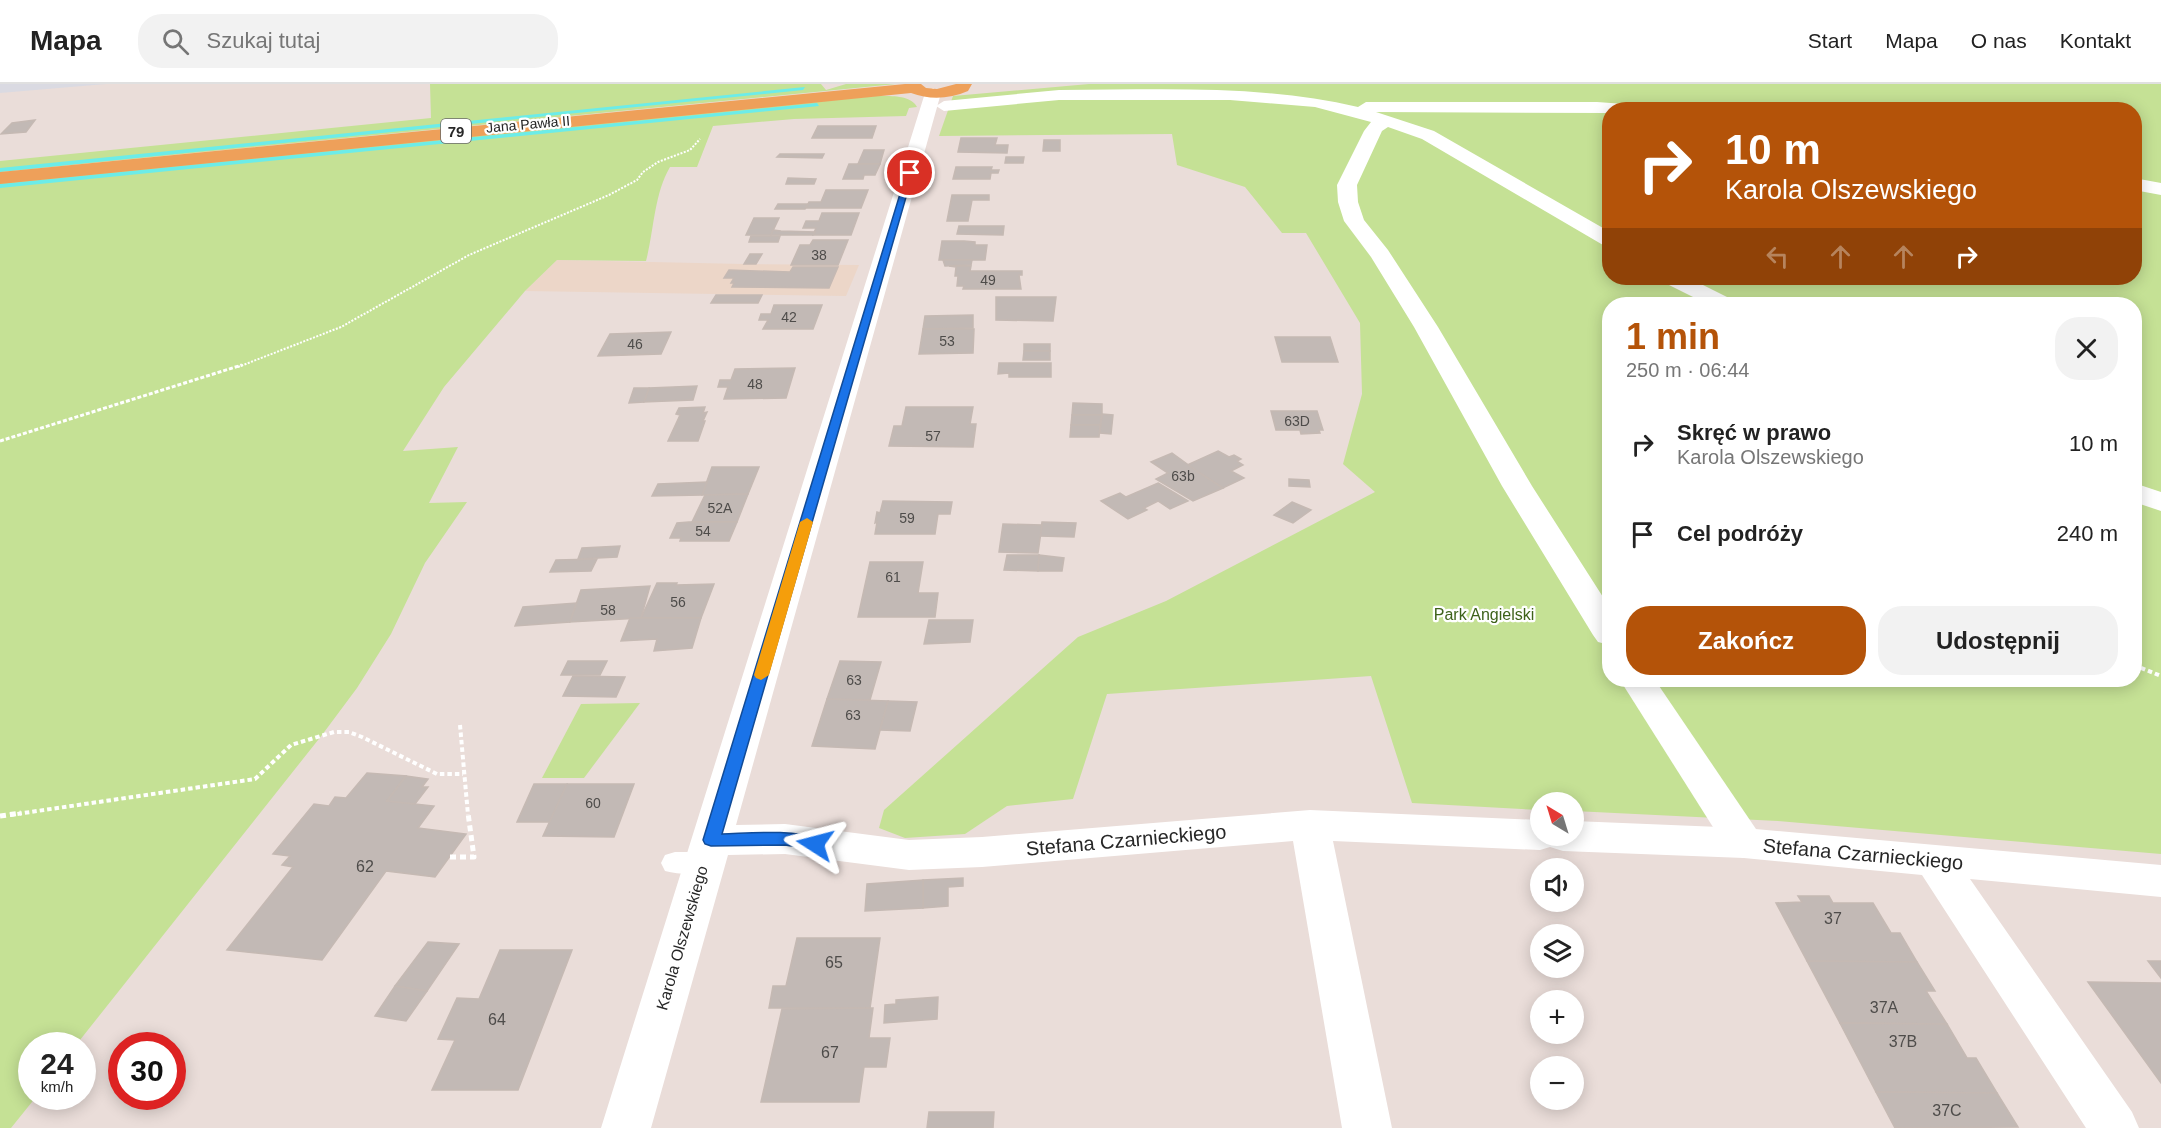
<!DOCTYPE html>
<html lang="pl">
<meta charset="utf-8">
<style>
:root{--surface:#fff;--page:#f2f2f2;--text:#222;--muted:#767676;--line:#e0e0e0;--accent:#b45309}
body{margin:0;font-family:Helvetica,sans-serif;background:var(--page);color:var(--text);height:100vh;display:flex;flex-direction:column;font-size:22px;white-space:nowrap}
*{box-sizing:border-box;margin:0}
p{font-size:20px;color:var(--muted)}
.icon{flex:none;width:33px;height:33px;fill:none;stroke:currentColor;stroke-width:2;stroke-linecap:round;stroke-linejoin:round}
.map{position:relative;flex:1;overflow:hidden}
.details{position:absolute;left:1602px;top:213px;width:540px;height:390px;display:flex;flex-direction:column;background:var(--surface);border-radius:24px;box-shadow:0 3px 15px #0003}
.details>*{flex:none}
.top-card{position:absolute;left:1602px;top:18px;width:540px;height:183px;border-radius:24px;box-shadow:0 3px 15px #0003;background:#b45309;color:#fff;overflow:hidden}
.needle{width:39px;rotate:322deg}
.controls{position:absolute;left:1530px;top:708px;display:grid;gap:12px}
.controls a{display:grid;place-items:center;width:54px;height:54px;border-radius:50%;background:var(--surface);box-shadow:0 3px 15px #0003;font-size:30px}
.speed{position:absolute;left:18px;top:948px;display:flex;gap:12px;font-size:30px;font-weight:700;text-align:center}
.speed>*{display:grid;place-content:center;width:78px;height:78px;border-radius:50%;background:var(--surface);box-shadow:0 3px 15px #0003;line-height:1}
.speed small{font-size:15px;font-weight:400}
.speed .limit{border:9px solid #d22;background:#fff;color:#111}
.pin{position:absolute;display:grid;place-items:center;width:51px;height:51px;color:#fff;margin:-26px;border:3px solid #fff;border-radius:50%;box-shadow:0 2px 6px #0007}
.me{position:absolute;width:66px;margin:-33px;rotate:279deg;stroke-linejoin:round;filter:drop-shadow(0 0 4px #0008)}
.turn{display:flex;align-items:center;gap:21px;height:126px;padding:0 24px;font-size:27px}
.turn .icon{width:78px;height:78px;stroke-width:2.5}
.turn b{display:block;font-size:42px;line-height:51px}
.lanes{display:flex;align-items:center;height:57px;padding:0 24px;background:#0003;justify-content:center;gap:30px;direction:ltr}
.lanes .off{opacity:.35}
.round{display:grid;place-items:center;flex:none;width:63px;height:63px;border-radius:24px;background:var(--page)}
.headline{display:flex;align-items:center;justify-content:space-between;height:102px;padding:0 24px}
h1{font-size:36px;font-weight:700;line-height:45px;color:var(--accent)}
.action{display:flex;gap:12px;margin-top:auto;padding:12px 24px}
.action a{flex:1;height:69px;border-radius:24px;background:var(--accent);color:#fff;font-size:24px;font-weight:700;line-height:69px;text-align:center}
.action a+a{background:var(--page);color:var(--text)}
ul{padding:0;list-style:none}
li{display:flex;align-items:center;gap:18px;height:90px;padding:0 24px}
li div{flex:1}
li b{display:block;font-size:22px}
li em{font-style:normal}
header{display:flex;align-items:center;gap:36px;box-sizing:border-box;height:84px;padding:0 30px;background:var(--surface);border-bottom:2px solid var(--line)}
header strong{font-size:28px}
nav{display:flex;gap:33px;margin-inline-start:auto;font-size:21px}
.search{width:420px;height:54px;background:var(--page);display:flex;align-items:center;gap:15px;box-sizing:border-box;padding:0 21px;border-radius:24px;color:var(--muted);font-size:22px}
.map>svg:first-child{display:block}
.industrial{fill:#dadae2}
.education{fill:#ecd6c8}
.green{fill:#c5e195;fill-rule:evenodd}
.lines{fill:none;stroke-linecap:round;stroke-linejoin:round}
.stream{fill:#6cece8;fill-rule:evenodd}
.building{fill:#c2b9b5;stroke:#c5b9b3;stroke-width:1.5}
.path-far3{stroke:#fff;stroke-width:2;stroke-dasharray:2 1.5;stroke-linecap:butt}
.path-far2{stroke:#fff;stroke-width:3;stroke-dasharray:4 2;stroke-linecap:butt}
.path-far1{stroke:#fff;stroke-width:4;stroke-dasharray:4.5 3;stroke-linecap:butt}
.path{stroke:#fff;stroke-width:5;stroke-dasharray:6 4;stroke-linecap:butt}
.service{fill:#fff;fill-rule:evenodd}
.pedestrian{fill:#fff;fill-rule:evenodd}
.minor{fill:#fff;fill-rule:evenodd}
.primary{fill:#eea05a;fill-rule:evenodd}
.route{fill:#1a73e8;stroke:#114b97;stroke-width:1.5}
.slow{fill:#f59e0b}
.labels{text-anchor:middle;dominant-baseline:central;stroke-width:4.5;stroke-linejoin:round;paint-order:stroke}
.far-street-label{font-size:14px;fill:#272727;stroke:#fff}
.number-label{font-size:14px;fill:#4e4c4a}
.shield{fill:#fff;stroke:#686868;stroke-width:1.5}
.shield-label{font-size:15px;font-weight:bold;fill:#272727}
.park-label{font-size:16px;fill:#3e621a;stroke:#fff}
.near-number-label{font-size:16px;fill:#4e4c4a}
.street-label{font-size:16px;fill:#272727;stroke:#fff}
.near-street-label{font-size:20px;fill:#272727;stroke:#fff}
</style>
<header>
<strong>Mapa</strong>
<div class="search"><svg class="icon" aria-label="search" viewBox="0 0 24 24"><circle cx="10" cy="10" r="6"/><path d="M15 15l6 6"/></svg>Szukaj tutaj</div>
<nav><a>Start</a><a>Mapa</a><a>O nas</a><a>Kontakt</a></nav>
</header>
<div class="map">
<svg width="2161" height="1044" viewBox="0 0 2161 1044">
<rect width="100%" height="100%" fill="#eaddd9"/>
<path class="industrial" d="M0,0h106l-106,9z"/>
<path class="education" d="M557,176l187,4 115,1 -13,31 -321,-5z"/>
<g class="green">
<path d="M430,0h391l5,6 20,-6h50l-896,88v-11l431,-43z"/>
<path d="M1089,0h1072v770l-383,-33 -204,-10v-9h-34v8l-128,-7 -41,-127 -264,18 -34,105 -66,7 -42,28 -60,4 -26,-10 5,-18 194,-173 88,-36 209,-109 -32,-28 19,-70 -2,-71 -54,-90h-24l-37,-46 -68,-22 -5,-31 -233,2 14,-40zM1610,26h524v168h-524zM1610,220h524v376h-524z"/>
<path d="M875,12c12,0 36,-2 42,11l-8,1 -3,8 -112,3 -81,7 -16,41h-27c-16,27 -16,64 -24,94l-89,-1 -32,31 -81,96 -41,64 55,-4 -29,56 38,-1 -42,61 -34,71 -34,54 -35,47 -246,310 -44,1v50l4,1 -25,31h-11v-945z"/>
<path d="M640,619l-56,75h-42l39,-74z"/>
</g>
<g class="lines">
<g class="stream">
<path d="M805,3l-2,3 -803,82v-4z"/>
<path d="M817,19l2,3 -819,82v-4z"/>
</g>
</g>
<g class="building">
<path d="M35,36l-9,12 -25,2 11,-11z"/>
<path d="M818,42h58l-4,12h-60z"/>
<path d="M961,54h36l-2,7h13l-1,8 -49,-1z"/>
<path d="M1044,56h16v11h-17z"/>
<path d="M864,66h20l-4,14h-22z"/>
<path d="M780,70h44l-2,4 -45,-1z"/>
<path d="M1006,73h18l-1,6h-18z"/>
<path d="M849,80h31l-5,11h-11l-1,4h-20z"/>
<path d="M956,83h36l-1,3h8l-1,3h-7l-1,6h-37z"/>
<path d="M788,94l28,1 -2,5h-28z"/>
<path d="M826,106h42l-7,18h-55l3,-6h12z"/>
<path d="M952,111h37v5h-17l-4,21h-21z"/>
<path d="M778,120h30l-3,5h-30z"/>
<path d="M822,129h37l-8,22h-38l3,-7h-13l3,-7h13z"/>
<path d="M754,134h25l-8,17h-25z"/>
<path d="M959,142h45l-1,9 -46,-1z"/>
<path d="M773,146l8,1 34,1 -2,3h-42z"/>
<path d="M751,152h29l-2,6h-29z"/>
<path d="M813,156h35l-10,25h-47l9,-20h10z"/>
<path d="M942,157h22l11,1v3h12l-2,15h-46z"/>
<path d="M750,170h12l-6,10h-12z"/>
<path d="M943,176h29l-1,5 -26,1z"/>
<path d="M949,182h22l-1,5h52v4h-3l2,14h-58l1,-3h-7l1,-10h-3l1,-9z"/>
<path d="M793,183h45l-9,21 -97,-1 2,-4h-3l3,-5h-10l5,-8 61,2z"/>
<path d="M716,211h46l-4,8h-47z"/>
<path d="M996,213h60l-3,24 -57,-1z"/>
<path d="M774,221h48l-9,24h-50l5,-9h-9l2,-6h10z"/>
<path d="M973,231v13l-50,1 2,-13z"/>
<path d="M923,245h51l-1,24 -54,1z"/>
<path d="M671,248l-10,22 -63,2 12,-22z"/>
<path d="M1275,253h55l8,25h-56z"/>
<rect x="1024" y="260" width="26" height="7"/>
<path d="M1024,267h26v9h-27z"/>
<path d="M999,279h52v14h-42v-4l-11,1z"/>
<path d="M795,284l-9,30 -62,1 4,-12h-10l2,-7h11l4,-11z"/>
<path d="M697,302l-4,14 -49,2 5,-14z"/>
<path d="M634,304h15l-5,14 -15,1z"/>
<path d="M1073,319l29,1v11h-30z"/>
<path d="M705,323l-2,6 4,-1 -4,9h2l-7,20h-30l12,-26 -4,-1 3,-6z"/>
<path d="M906,323h67l-3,17h6l-3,23 -84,-1 5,-20h8z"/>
<path d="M1271,327h46l6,19h-4l1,3 -19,1 -1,-4h-24z"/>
<path d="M1102,330l11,1 -2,19 -11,-1z"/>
<path d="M1072,331h30l-2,10h-29z"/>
<path d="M1071,341h29l-1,12h-29z"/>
<path d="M1218,367l11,6 5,-2 7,4 -4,2 6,4 -12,6 13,7 -21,10 -36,-23z"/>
<path d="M1172,369l29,21 22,14 -30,13 -37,-22 12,-6 -17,-11z"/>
<path d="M712,383h47l-11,27 -46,1z"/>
<path d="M1289,395l20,1 1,7 -21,-1z"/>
<path d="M707,398l-5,13 -50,1 6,-12z"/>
<path d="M1158,399l30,18 -18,8 -12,-8 -14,7 3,2 -19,9 -27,-18 19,-8 6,4z"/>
<path d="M748,410l-11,28h-45l13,-27z"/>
<path d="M883,417l69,1 -2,12h-12l-3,20h-60l2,-12 -2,1 2,-11 3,1z"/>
<path d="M1292,418l19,8 -18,13 -19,-8z"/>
<path d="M689,438h48l-8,19h-49l1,-3h-11l7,-15z"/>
<path d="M1042,438l34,1 -2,14 -34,-1z"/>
<path d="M1003,440l39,1 -4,28 -39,-1z"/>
<path d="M620,462l-3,11 -39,2 4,-11z"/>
<path d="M1007,471h32l-1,16 -34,-1z"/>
<path d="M1039,471l25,3 -2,13h-24z"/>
<path d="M597,475l-6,12 -41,1 6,-12z"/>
<path d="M870,478h53l-5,31h20l-3,24h-77z"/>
<path d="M657,499h20l-1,2 38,-1 -13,34h-60z"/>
<path d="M650,502l-9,32 -71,4 11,-32z"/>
<path d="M576,519l-6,19 -55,4 8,-19z"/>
<path d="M630,534h71l-9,30 -38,3 3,-12 -36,2z"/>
<path d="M929,536h44l-3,22 -46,2z"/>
<path d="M568,577h39l-7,14h-39z"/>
<path d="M840,577l41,1 -11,38 -43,-1z"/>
<path d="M573,592l52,1 -9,20 -53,-1z"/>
<path d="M827,615l61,2 -13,48 -63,-3z"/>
<path d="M888,617l29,1 -7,29 -30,-1z"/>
<path d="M367,689l39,3 -19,25 47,5 -16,22 48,6 -31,43 -49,-6 -64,89 -95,-10 66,-83 -11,-2 8,-9 -17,-2 41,-50 15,2 6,-9 11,1z"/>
<path d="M406,692l22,3 -6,8h6l-13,17 -28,-3z"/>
<path d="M534,700h33l-17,38h-33z"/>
<path d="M567,700h67l-20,53 -71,-1z"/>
<path d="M963,794v8l-15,1v19l-25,2v-28z"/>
<path d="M923,796v28l-58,3 2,-27z"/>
<path d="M1798,812h31l4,7h40l18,30h9l17,29 -110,-1 -31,-58 26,-1z"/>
<path d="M797,854h83l-10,70h-101l4,-22h13z"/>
<path d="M428,858l31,2 -32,47 -32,-5z"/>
<path d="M500,866h72l-54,140h-86l23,-50 -17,-1 19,-41 22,1z"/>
<path d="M1807,877l110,1 18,29h-9l21,33 -107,-1z"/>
<path d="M2148,877h13v17z"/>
<path d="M2088,898l73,1v100z"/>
<path d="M395,902l32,5 -21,30 -31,-5z"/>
<path d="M938,913l-1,22 -53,4 1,-18 11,-1v-4z"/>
<path d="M873,924l-4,30h21l-4,29h-22l-5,35h-98l21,-93z"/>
<path d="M1840,939l107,1 20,34h9l21,35 -121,-1z"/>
<path d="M1876,1008l121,1 21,34 -123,1z"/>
<path d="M929,1028h65l-1,16h-66z"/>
</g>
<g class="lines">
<path class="path-far3" d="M238,283l103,-40 128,-72 140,-60 28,-15 6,-8 15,-10 32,-12 10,-11"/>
<path class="path-far2" d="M0,357l242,-76"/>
<g class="path-far1">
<path d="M2134,581l27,11"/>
<path d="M460,641l8,90"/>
<path d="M10,731l245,-36 36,-34 43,-13h15l13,5 75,37h26"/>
</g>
<g class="path">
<path d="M0,732l21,-3"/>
<path d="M450,773h24l-6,-44"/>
</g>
<path class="service" d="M675,768h29l10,3 4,8 -4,8c-15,4 -34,4 -49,0l-4,-8 4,-8z"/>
<g class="pedestrian">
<path d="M1059,6c100,0 201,-6 299,17l8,-5h231l55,4 2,4h-44v3l-234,-1 58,19 176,101v15l-7,-2 -181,-106 -34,-12 -6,4 -25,54 1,17 6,18 24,30 50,77 94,159 78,122v37l-12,-3 -5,-7 -91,-149 -88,-159 -43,-70 -27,-36 -6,-19 -1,-17 27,-54 7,-9 -56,-15 -85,-7h-171l-115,11 -8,-5 8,-5z"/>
<path d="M2134,94l27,5v12l-27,-5z"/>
<path d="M1662,194h27l42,21 4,5h-28l-42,-21z"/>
<path d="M2134,399l27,9v19l-27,-9z"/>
<path d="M1620,596h35l103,152 6,11 -6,11 -14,4 -14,-4z"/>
</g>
<path class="minor" d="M933,4l8,5 -205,732 49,-1 124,16 73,-3 328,-27 230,10v16h34v-15l170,7 417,37v32l-191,-18 162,233 7,16h-53l-164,-253 -178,-17 -181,-7 -13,-4 -10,3 -207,-9 59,287h-50l-49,-287 -311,26 -73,3 -124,-16 -57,1 -77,273h-50l324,-1035z"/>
<path class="primary" d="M905,0h16l5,4 11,1 19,-5h16l-4,7c-19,8 -38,9 -57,2l-911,91v-12z"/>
</g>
<path class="route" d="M907,87l6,2 -191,661c32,-1 67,-5 99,5l2,5 -2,4 -6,2 -30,-5 -74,1 -6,-2 -2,-4z"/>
<path class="slow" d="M807,434l6,4 -44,153 -8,5 -5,-2 -2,-3 46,-153z"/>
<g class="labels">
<g class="far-street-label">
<text transform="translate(528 40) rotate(-5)">Jana Pawła II</text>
</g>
<g class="number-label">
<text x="819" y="171">38</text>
<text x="988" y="196">49</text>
<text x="789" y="233">42</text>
<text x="947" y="257">53</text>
<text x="635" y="260">46</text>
<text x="755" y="300">48</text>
<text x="1297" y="337">63D</text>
<text x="933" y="352">57</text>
<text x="1183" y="392">63b</text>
<text x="720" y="424">52A</text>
<text x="907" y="434">59</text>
<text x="703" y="447">54</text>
<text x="893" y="493">61</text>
<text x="678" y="518">56</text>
<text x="608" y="526">58</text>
<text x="854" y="596">63</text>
<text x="853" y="631">63</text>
<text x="593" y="719">60</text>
</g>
<rect class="shield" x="441" y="35" width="30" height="24" rx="4.5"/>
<g class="shield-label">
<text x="456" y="47">79</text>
</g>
<g class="park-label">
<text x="1484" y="530">Park Angielski</text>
</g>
<g class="near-number-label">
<text x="365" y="782">62</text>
<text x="1833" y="834">37</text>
<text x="834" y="878">65</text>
<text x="1884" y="923">37A</text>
<text x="497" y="935">64</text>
<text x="1903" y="957">37B</text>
<text x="830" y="968">67</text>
<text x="1947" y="1026">37C</text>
</g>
<g class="street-label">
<text transform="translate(682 854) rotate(-74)">Karola Olszewskiego</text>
</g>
<g class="near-street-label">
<text transform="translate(1126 756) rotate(-5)">Stefana Czarnieckiego</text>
<text transform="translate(1863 770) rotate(5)">Stefana Czarnieckiego</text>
</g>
</g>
</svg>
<div class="controls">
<a><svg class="needle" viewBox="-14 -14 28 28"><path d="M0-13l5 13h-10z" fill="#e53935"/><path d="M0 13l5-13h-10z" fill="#767676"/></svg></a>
<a><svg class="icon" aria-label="sound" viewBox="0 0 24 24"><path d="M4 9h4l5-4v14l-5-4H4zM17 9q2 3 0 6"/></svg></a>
<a><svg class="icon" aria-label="layers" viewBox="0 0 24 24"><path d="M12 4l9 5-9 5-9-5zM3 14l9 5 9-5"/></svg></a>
<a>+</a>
<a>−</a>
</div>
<div class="speed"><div>24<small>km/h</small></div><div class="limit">30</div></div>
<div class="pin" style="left:910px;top:89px;background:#d93025"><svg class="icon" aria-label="arrive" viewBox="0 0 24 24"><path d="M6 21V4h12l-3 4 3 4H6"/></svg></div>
<svg class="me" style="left:815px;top:760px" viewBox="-20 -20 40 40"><path d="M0-17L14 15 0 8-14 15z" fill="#1a73e8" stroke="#fff" stroke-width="4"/></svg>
<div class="top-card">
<div class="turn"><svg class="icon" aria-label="right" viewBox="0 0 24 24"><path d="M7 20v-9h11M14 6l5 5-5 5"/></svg><div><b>10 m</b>Karola Olszewskiego</div></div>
<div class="lanes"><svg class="icon off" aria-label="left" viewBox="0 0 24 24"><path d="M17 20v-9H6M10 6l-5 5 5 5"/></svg><svg class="icon off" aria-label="ahead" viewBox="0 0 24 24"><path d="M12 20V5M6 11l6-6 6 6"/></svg><svg class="icon off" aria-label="ahead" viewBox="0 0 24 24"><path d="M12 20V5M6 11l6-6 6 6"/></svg><svg class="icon" aria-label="right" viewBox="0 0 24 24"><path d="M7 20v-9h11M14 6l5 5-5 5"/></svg></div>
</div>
<section class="details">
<div class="headline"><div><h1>1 min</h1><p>250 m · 06:44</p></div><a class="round"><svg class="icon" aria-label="close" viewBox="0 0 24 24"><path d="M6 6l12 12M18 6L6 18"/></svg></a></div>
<ul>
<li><svg class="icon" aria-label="right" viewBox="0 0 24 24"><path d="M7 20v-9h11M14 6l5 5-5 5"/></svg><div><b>Skręć w prawo</b><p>Karola Olszewskiego</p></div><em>10 m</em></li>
<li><svg class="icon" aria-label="arrive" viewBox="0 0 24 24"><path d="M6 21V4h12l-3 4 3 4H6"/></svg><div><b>Cel podróży</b></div><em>240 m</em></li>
</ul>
<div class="action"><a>Zakończ</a><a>Udostępnij</a></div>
</section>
</div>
